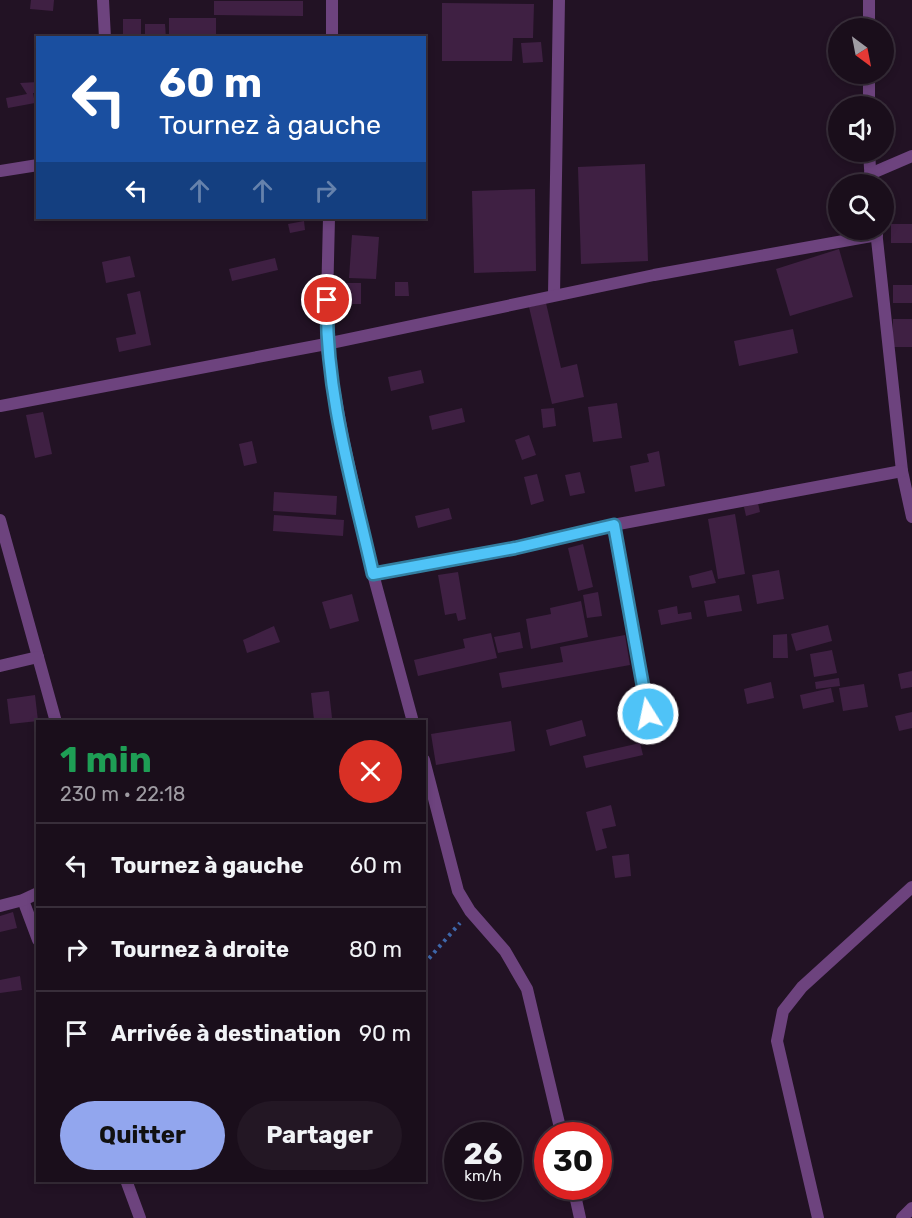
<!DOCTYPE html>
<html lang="fr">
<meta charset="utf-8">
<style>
:root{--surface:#1a0e1b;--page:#231724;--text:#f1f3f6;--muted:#9f9ca3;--line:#382e3a;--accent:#92a6ee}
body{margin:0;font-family:Rubik,sans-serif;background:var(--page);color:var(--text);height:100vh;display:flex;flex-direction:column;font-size:22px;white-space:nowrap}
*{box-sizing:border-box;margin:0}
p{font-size:20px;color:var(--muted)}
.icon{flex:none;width:33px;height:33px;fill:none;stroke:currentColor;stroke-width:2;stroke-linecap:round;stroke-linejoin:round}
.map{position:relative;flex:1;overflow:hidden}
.sheet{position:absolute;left:36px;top:720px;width:390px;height:462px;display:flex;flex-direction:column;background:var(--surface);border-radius:0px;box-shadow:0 3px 9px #0003,0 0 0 2px var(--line)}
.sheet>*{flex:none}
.banner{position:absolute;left:36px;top:36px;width:390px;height:183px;border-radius:0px;box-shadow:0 3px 9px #0003,0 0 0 2px var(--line);background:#1a4fa0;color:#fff;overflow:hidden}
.needle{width:39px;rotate:148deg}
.fabs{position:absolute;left:828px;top:18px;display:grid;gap:12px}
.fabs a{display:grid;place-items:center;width:66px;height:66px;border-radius:50%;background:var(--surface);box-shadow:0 3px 9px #0003,0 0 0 2px var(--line);font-size:30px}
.speed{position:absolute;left:444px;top:1122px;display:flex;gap:12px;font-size:30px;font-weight:700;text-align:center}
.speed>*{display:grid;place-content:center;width:78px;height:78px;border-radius:50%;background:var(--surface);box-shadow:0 3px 9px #0003,0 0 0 2px var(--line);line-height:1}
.speed small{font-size:15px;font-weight:400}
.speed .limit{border:9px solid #d22;background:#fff;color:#111}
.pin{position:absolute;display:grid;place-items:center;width:51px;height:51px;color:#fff;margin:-26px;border:3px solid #fff;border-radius:50%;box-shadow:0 2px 6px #0007}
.me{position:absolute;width:66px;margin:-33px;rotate:350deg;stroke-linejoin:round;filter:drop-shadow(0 0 4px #0008)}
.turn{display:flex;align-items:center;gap:21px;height:126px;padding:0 24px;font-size:27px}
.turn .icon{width:78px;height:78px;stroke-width:2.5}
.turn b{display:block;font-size:42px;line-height:51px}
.lanes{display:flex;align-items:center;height:57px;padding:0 24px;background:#0003;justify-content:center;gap:30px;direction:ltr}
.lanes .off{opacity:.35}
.round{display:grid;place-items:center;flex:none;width:63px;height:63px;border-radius:32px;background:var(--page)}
.overview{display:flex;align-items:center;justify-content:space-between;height:102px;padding:0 24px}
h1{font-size:36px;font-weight:700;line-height:45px;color:#1e9e55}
.button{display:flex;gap:12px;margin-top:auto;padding:12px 24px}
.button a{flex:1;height:69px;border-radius:36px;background:var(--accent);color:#111;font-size:24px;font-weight:700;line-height:69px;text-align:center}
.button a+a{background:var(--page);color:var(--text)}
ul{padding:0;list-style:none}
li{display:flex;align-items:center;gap:18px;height:84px;padding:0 24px;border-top:2px solid var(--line)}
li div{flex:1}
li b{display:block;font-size:22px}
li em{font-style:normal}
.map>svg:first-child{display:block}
.building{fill:#3f2043}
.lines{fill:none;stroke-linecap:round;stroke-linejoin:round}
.path{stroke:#3e67aa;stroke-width:4;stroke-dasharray:3 4.5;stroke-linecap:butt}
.minor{stroke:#6d437e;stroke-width:12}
.route-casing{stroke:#337fa1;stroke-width:15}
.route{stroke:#4fc3f7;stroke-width:10}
</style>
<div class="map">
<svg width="912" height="1218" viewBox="0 0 912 1218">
<rect width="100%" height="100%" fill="#221224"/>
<g class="building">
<path d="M31,0h23l-1,11 -23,-2z"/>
<path d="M214,1h89v15l-89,-1z"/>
<path d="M442,3l92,1 -1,34h-20l-1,23h-70z"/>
<rect x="169" y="18" width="47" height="20"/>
<rect x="123" y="19" width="18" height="19"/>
<path d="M145,24h20l1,14h-21z"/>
<path d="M541,42l2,20 -20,1 -2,-20z"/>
<path d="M38,82v11h-5l2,10 -27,5 -2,-10 21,-4 -7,-11z"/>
<path d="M645,164l3,97 -67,3 -3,-97z"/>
<path d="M535,189l1,82 -62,2 -2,-82z"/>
<path d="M304,221l1,9 -15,3 -2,-9z"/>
<rect x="891" y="224" width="21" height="19"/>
<path d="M352,235l27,2 -3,42 -27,-1z"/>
<path d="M839,249l14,48 -63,19 -14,-47z"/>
<path d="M130,256l5,21 -29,6 -4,-21z"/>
<path d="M275,258l3,12 -46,11 -3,-12z"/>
<path d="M395,282h13l1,14h-14z"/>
<path d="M346,283h15v21h-14z"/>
<rect x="893" y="285" width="19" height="18"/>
<path d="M140,291l11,54 -32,7 -3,-14 20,-4 -9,-40z"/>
<path d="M546,303l15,65 16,-4 7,33 -32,7 -23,-97z"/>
<rect x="893" y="319" width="19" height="28"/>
<path d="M793,329l5,24 -59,13 -5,-25z"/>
<path d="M421,370l3,13 -33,8 -3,-14z"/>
<path d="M617,403l5,35 -29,4 -5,-35z"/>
<path d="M462,408l3,14 -33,8 -3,-14z"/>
<path d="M554,408l2,18 -13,2 -2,-19z"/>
<path d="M43,412l9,42 -17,4 -9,-43z"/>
<path d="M529,435l7,20 -14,5 -7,-20z"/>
<path d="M252,441l5,22 -13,3 -5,-22z"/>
<path d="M659,451l6,35 -30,6 -5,-26 19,-4 -2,-8z"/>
<path d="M580,472l5,21 -15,3 -5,-21z"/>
<path d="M537,474l7,27 -13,4 -7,-28z"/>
<path d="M274,492l63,4 -1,19 -63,-4z"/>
<path d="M758,503l2,9 -14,4 -2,-9z"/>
<path d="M449,508l3,11 -34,9 -3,-12z"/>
<path d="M735,514l10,60 -27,5 -10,-60z"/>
<path d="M274,515l70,5 -1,16 -70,-5z"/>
<path d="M583,544l10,43 -15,4 -10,-43z"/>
<path d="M712,570l4,13 -24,5 -3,-12z"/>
<path d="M779,570l5,29 -27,5 -5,-29z"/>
<path d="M458,572l8,47 -8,2 -2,-8 -11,2 -7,-40z"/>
<path d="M598,592l4,24 -15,2 -4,-23z"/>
<path d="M352,594l7,27 -29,8 -8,-27z"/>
<path d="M739,595l3,16 -35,6 -3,-16z"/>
<path d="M581,601l7,36 -57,12 -5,-30 25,-5 -1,-6z"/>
<path d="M677,606l1,8 13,-2 1,7 -31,6 -3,-15z"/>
<path d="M828,625l4,16 -36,10 -5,-17z"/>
<path d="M274,626l6,16 -33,11 -4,-13z"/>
<path d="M520,632l3,16 -25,5 -4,-16z"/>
<path d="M491,633l6,25 -79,18 -4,-16 51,-12 -2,-9z"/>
<path d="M787,634l1,24h-15v-23z"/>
<path d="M625,635l5,30 -128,23 -3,-15 64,-11 -3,-15z"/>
<path d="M832,650l5,23 -23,4 -4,-23z"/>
<path d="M912,671v16l-11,2 -3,-15z"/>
<path d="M839,678l1,8 -24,3 -1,-7z"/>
<path d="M771,682l3,16 -27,6 -3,-15z"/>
<path d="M864,684l4,23 -25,4 -4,-23z"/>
<path d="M831,688l3,14 -31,7 -3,-14z"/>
<path d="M329,691l3,27 -18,2 -3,-27z"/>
<path d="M35,695l3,26 -28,3 -3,-25z"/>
<path d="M912,712v16l-13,3 -4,-15z"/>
<path d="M582,720l4,16 -36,10 -4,-16z"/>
<path d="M511,721l4,30 -79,14 -5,-31z"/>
<path d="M640,743l3,12 -57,13 -3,-12z"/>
<path d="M611,805l5,21 -14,3 5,19 -11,3 -10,-39z"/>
<path d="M629,854l2,22 -16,2 -3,-22z"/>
<path d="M13,912l4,16 -17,4v-16z"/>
<path d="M20,976l2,14 -22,3v-13z"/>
</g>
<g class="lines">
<path class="path" d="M424,964l36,-41"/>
<g class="minor">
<path d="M103,0l2,38"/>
<path d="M332,0v38"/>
<path d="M869,28v-28"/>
<path d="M869,106v-32"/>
<path d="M869,152l2,32"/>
<path d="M0,171l38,-6"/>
<path d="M870,174l42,-18"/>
<path d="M329,218l-3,126 17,94 30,136 40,148"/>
<path d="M876,230l26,241 10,46"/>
<path d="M554,295l5,-295"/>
<path d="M0,406l326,-62 328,-69 223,-40"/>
<path d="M0,520l56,202"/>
<path d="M613,525l35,189"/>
<path d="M373,574l142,-26 98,-23 289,-54"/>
<path d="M0,666l38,-9"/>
<path d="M424,760l34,131 12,20 35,40 22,38 35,147"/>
<path d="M23,900l15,40"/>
<path d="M0,906l23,-6 15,-7"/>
<path d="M126,1180l14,38"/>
<path d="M573,1186l7,32"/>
<path d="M818,1218l-41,-177 6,-30 19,-24 110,-100"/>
<path d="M902,1218l10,-10"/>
</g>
</g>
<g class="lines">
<defs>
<path id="route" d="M327,300c-2,92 26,185 46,274l142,-26 99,-23 34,189"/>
</defs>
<use href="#route" class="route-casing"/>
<use href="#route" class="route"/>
</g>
</svg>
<div class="fabs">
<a><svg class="needle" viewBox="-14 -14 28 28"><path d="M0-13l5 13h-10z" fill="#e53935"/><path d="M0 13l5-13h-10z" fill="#9f9ca3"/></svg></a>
<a><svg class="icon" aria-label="sound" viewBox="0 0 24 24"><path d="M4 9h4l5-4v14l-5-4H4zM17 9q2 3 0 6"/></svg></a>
<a><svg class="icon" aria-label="search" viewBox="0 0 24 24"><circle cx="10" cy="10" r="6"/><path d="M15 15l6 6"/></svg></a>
</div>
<div class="speed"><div>26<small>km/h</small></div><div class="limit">30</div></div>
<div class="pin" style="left:327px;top:300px;background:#d93025"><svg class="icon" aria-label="arrive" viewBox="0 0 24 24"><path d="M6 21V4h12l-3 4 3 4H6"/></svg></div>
<svg class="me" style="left:648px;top:714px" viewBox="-20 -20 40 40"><circle r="17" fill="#4fc3f7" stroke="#fff" stroke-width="3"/><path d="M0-11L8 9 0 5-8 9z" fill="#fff"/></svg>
<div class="banner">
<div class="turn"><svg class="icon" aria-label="left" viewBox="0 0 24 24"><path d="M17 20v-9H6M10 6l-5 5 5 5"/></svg><div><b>60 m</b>Tournez à gauche</div></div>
<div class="lanes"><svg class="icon" aria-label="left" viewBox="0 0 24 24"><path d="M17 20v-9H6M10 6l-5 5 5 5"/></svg><svg class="icon off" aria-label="ahead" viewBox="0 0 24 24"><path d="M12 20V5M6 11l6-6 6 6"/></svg><svg class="icon off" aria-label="ahead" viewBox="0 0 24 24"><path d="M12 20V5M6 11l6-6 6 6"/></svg><svg class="icon off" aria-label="right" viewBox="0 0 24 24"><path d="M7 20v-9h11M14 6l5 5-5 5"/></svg></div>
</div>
<section class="sheet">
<div class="overview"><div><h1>1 min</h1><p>230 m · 22:18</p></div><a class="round" style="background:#d93025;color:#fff"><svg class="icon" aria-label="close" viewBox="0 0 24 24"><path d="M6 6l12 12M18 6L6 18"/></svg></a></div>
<ul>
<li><svg class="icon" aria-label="left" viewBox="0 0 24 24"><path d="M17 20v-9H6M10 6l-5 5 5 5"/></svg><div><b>Tournez à gauche</b></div><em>60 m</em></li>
<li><svg class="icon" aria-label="right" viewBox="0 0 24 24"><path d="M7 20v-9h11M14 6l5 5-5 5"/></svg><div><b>Tournez à droite</b></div><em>80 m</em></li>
<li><svg class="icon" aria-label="arrive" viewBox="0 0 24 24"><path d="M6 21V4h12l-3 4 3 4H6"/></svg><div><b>Arrivée à destination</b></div><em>90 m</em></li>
</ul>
<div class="button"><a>Quitter</a><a>Partager</a></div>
</section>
</div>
